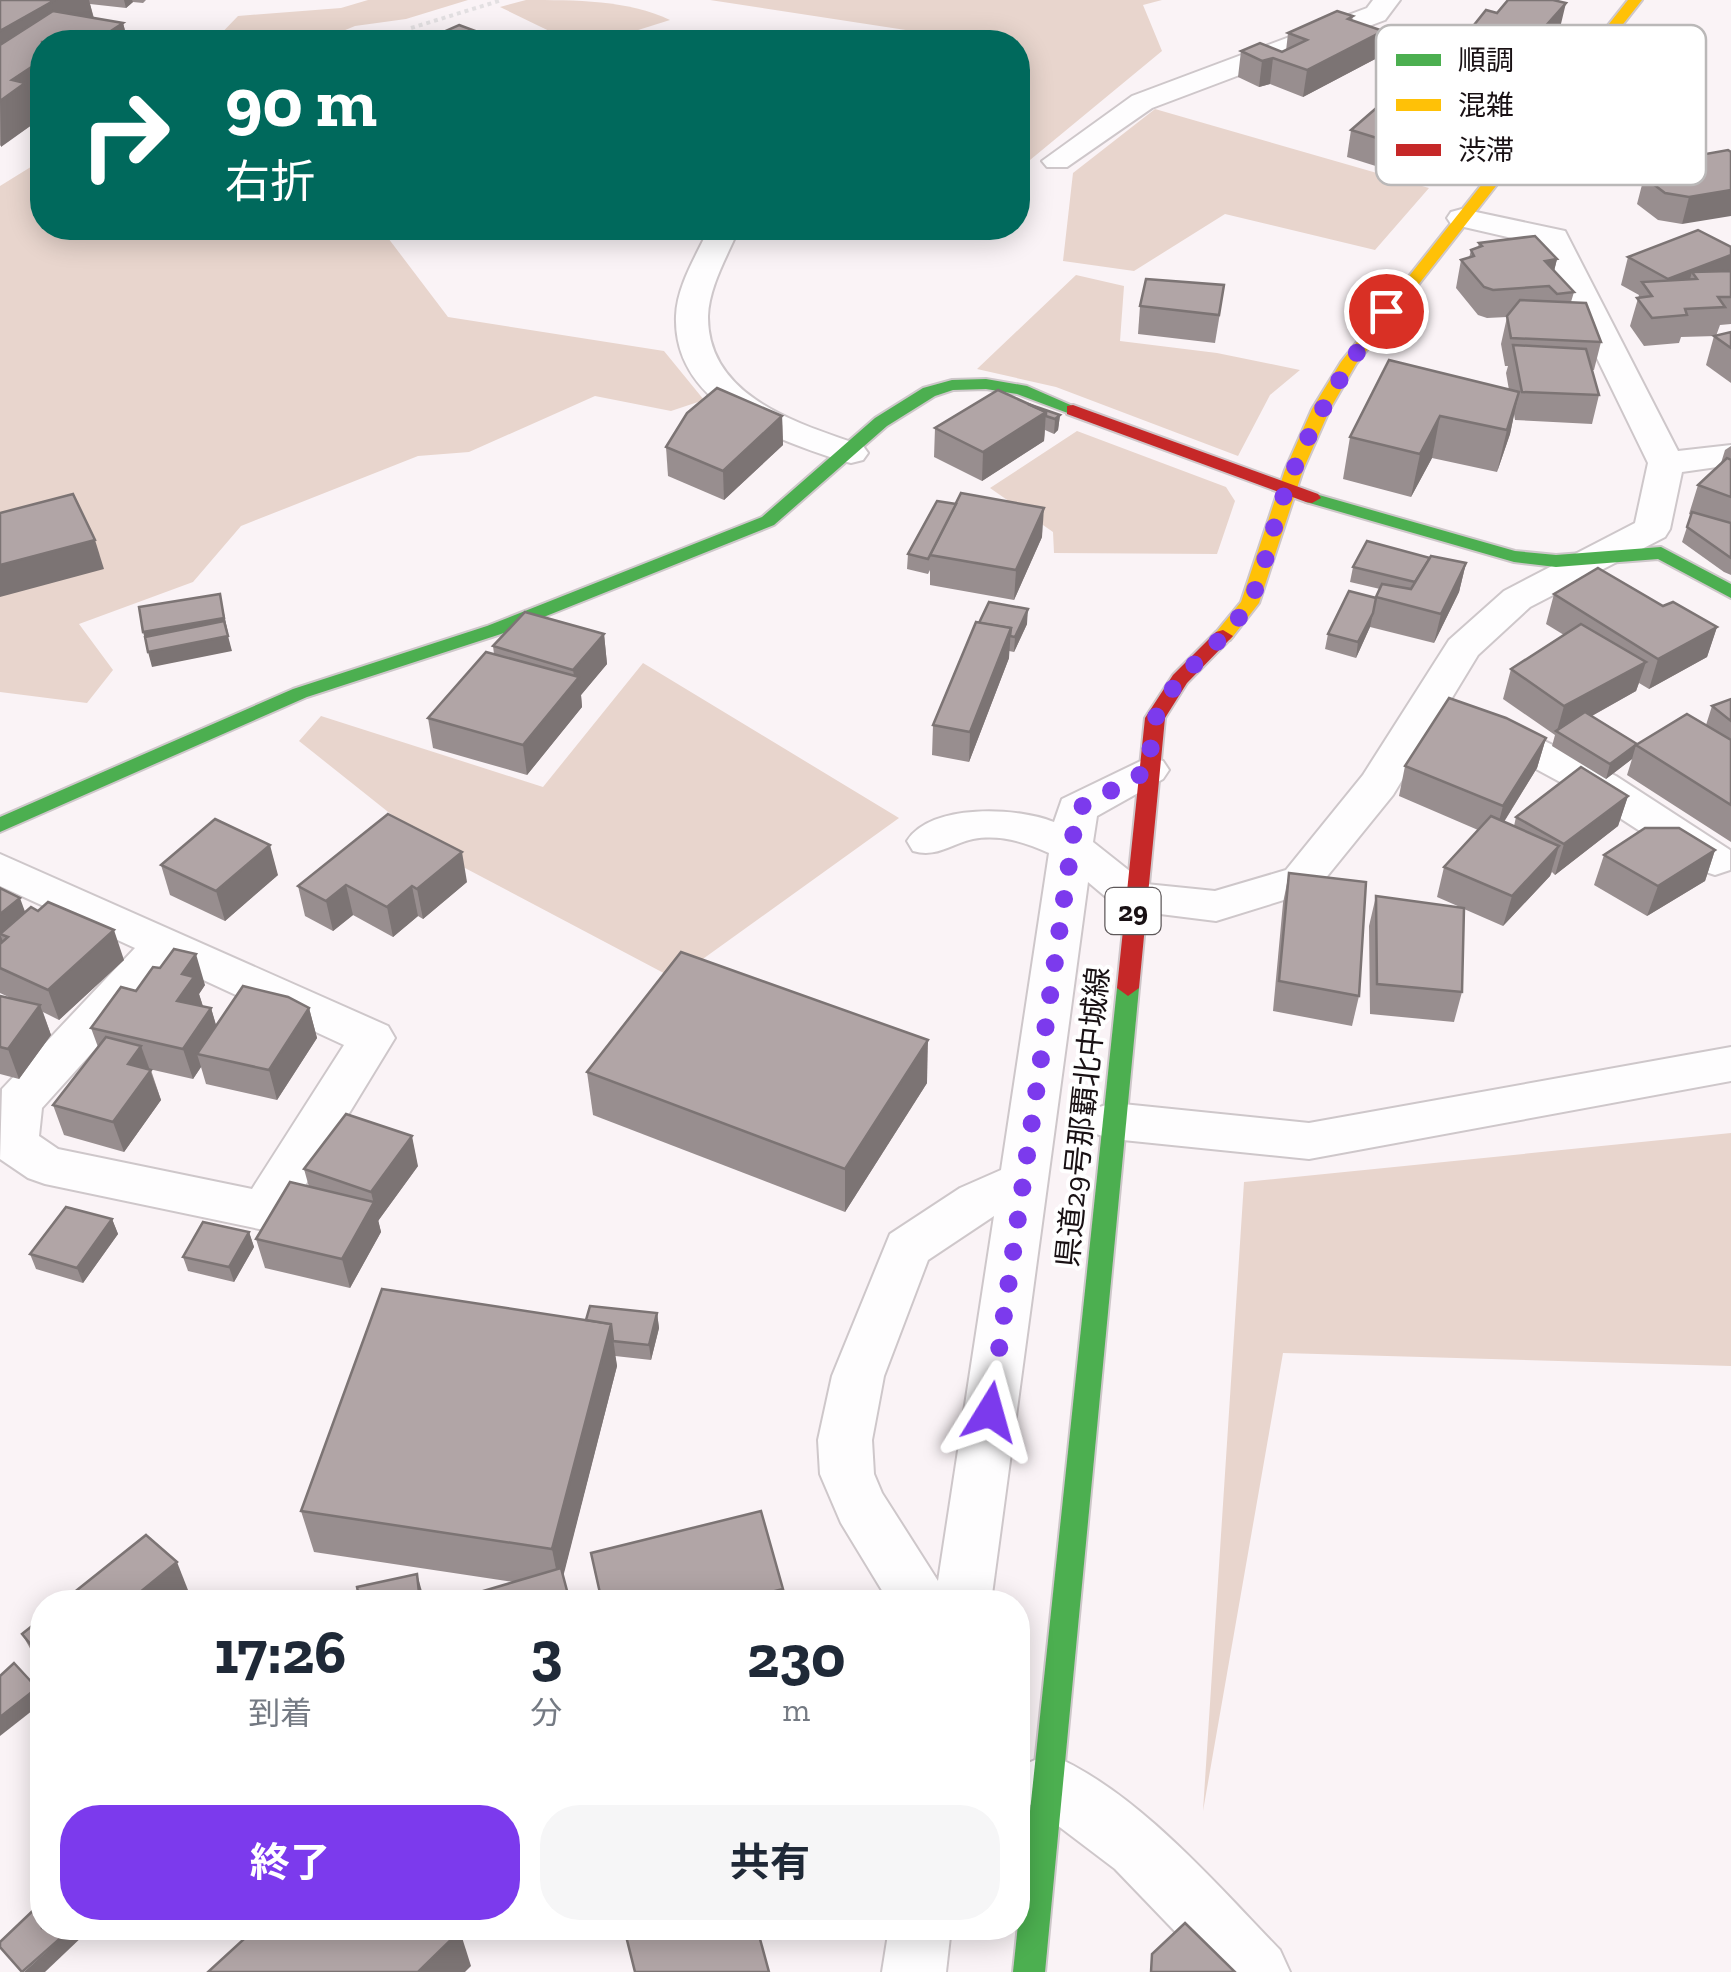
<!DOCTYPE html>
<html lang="ja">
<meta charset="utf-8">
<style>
:root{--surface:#fff;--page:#f6f6f7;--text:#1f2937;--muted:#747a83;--accent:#7c3aed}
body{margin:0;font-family:"Zilla Slab","Noto Sans JP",serif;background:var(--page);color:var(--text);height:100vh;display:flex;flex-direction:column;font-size:38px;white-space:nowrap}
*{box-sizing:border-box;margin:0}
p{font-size:32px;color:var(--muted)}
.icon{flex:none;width:55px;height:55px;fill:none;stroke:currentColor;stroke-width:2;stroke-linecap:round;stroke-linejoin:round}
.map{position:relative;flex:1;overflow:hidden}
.sheet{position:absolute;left:30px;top:1590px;width:1000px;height:350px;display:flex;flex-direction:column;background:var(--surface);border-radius:40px;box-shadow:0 5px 25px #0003}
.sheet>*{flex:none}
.guide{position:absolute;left:30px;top:30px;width:1000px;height:210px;border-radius:40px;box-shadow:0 5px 25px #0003;background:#00695c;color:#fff;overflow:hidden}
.pin{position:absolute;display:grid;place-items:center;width:85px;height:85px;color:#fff;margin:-42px;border:5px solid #fff;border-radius:50%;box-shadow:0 2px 10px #0007}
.me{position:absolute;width:110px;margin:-55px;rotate:8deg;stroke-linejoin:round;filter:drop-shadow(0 0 8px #0008)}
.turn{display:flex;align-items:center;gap:35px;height:210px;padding:0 30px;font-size:45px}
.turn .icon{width:130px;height:130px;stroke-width:2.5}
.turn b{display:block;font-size:70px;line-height:85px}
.eta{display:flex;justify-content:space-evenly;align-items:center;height:170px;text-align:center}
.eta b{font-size:60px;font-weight:700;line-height:70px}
.button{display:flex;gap:20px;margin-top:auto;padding:20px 30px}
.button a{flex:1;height:115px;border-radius:40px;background:var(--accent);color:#fff;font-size:40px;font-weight:700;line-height:115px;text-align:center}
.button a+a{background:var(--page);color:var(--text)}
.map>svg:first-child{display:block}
.green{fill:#e8d5cd}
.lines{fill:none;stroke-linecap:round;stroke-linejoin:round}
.street-casing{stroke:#cec7ca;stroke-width:4}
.fast-casing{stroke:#cec7ca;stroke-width:4}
.slow-casing{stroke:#cec7ca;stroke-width:4}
.jam-casing{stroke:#cec7ca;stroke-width:4}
.path{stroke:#e3e0e2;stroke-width:4;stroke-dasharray:4 4;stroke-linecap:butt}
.street{fill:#fefdfe;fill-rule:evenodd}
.fast{fill:#4caf50;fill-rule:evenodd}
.slow{fill:#ffc107;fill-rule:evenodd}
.jam{fill:#c62828;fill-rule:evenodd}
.wall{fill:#988e8f}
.shaded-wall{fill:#7c7474}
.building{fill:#b1a5a6;stroke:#7c7474;stroke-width:2.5}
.route{stroke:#7c3aed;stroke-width:18;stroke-dasharray:0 32.4}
.labels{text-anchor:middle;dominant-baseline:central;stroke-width:8;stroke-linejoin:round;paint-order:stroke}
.shield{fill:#fff;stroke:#5e585a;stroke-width:2.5}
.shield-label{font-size:28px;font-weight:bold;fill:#191114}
.street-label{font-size:30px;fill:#191114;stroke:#fff}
.key{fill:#fff;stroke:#bab8b8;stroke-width:2.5}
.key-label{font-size:28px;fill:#191114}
</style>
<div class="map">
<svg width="1731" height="1972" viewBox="0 0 1731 1972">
<rect width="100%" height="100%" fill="#faf3f6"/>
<g class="green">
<path d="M368,0h100l-62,19 -51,7 -39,16h-103l25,-26 103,-8z"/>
<path d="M526,0c49,0 103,0 144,20l-70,22h-28l-72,-35z"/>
<path d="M710,0h452l-19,5 19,46 -132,109 -12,-3v-115h-34z"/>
<path d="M1155,109l274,79 -54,62 -150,-36 -91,57 -71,-10 10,-88z"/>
<path d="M42,160v68h349l-9,2 66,87 216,34 40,49 -33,11 -76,-15 -126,56 -51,4 -177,70 -48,56 -114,42 34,46 -26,33 -87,-11v-506z"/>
<path d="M1076,275l48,11 -4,55 97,12 83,17 -30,25 -32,61 -182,-69 -79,-18z"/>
<path d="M1077,431l149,56 9,14 -18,53 -163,-1 -1,-21 -63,-44z"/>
<path d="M643,663l256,155 -224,161 -229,-121 -147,-117 22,-25 222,71z"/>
<path d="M1731,1133v233l-448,-13 -80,458 41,-629z"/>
</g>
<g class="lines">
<defs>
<g id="street">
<path d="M1373,0h27l-15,20 -233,88 -85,59h-20l-5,-6 90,-65 235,-88z"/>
<path d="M1462,209l103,22 113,220 53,-6v20l-49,7 -12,57 -5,8 -135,70 -52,48 -85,140 -77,95 -100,31 -96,-12 -32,-27 -97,720h-102l-48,-79 -21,-49 -2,-34 14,-64 58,-142 70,-46 41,-18 48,-317c-24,-11 -49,-19 -76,-14 -23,5 -36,19 -60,12l-6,-10c23,-38 111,-34 147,-19l8,-23 87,-42 14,4 6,9 -6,9 -66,37 -4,26 53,42 69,7 71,-21 77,-95 86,-135 55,-49 131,-68 13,-60 -106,-218 -91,-21 -4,-6 4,-6zM994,1216l-56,365 -56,-88 -8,-19 -2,-34 12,-64 44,-116z"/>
<path d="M709,228h30c-11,27 -30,58 -31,88 -1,82 92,108 155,130l5,7 -5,7 -12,3 -12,-3c-68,-23 -166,-56 -163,-144 1,-31 21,-61 33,-88z"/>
<path d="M1487,713l129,63 114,74v20l-15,5 -15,-5 -114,-74 -113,-61 -6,-9 6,-9z"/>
<path d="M0,854l388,172 7,12 -114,187 -17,5 -219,-46 -17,-6 -28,-19 2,-70 133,-141 -135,-62zM171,965l173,80 -92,144 -194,-40 -19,-13 3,-28z"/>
<path d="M1731,1047v34l-422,78 -196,-20 -17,-5 -7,-13 7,-13 17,-5 196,20z"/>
<path d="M1049,1754c86,35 167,130 231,196l10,22h-76l-99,-103 -87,-66 -9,-20 9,-20z"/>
<path d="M889,1928h62l-5,44h-64z"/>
</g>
<g id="fast">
<path d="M986,379l41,7 55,24 -9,5 -56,-21 -31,-5 -33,1 -18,6 -48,30 -113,99 -273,109 -194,63 -307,135v-15l293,-128 194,-63 275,-109 113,-99 48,-30 29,-8z"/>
<path d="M1312,493l203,58 41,4 105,-8 70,37v14l-73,-39 -102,8 -42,-5 -208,-60 -3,-4z"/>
<path d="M1128,980l11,8 -94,984h-32l104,-984z"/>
</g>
<path id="slow" d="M1628,0h14l-286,364 -26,45 -27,61 -44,133 -29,37h-14l-3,-4 28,-34 44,-132 27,-61 29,-47z"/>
<g id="jam">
<path d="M1073,405l245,89 3,4 -9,5 -6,-1 -239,-88v-8z"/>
<path d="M1223,630l10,6 -46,47 -22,35 -26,270 -11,8 -11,-8 28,-270 28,-43 43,-43z"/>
</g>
</defs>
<use href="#street" class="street-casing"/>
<use href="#fast" class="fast-casing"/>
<use href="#slow" class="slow-casing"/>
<use href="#jam" class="jam-casing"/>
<path class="path" d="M411,28l91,-28"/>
<use href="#street" class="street"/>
<use href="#fast" class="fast"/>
<use href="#slow" class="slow"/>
<use href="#jam" class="jam"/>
</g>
<g class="wall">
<path d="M0,0h146l-3,3 -10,-1 -7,6 -36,-4 4,14 29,5 5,19h-86v63l-9,6 3,11 -36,24z"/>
<path d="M1353,16l-1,5 31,10 -4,26 -76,40 -33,-13 -11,3 -21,-10 3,-26 41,1 4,-1 2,-18z"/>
<path d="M1474,25l86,3 -31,37 -3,11 -45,48 -48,-11 2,-11 -15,-5 5,-26 9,-10 4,-22 34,-4z"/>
<path d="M1452,125l-6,27 -29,27 -70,-22 4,-27z"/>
<path d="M1728,150l-46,74 -24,-4 -21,-16 7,-27 25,-5 3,-12z"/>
<path d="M1479,243l78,16 -3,12 20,21 -3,10 30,40 -7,28h-2l7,25 -7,29 -77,-4 -1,-6 -4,20 -13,38 -65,-14 -21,39 -68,-18 7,-42 159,-47 -3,-17 2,-7h-3l-4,-22 6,-27 -20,1 -9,-3 -22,-27 5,-28 8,-2 2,-8 7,-3z"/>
<path d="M1731,247v77l-11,1 -4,11 -35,1 -2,6 -35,3 -14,-20 9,-31 -18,-10 7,-28z"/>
<path d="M1140,306l80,7 -5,30 -77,-9z"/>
<path d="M1731,332v51l-25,-18 8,-29z"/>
<path d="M1028,404l32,11 -2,15 -4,4 -9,-4 -1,11 -62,40 -48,-24 1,-29z"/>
<path d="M782,416l1,29 -59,55 -56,-24 -2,-29z"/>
<path d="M1731,446v129l-7,-3 -42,-30 9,-27 -2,-1 9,-29 23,-22 4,-13z"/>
<path d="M1042,537l-28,63 -84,-15v-15l-2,4 -21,-5 1,-15z"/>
<path d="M1430,558l36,5 -7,29 -25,51 -64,-16 -14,31 -31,-9 3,-15 48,-36 4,-9 -30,-7 3,-15z"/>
<path d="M1554,594l109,12 54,21 -10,30 -58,32 -10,-6 -3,8 -44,25 45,28 69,-19 6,-19 19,-7v143l-104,-67 5,-16 -26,20 -54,-33 3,-11 -52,-36 8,-30 53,-34 -18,-11z"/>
<path d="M976,622l51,2 -13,28 -5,-1v7l-40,104 -37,-7 1,-30z"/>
<path d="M604,634l3,30 -26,31 1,12 -55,68 -94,-27 -5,-30 66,-64 -1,-8z"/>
<path d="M1546,738l-9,30 -33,54 10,4 2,-9 112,-21 -10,30 -63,49 -3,-3 -2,4 -47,50 -39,-17 -2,83 -8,30 -84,-8 -1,-88 7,-30 84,11 -23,-10 7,-30 34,-37 -79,-34 6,-30z"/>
<path d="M1715,850l-10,31 -58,35 -53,-31 10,-30z"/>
<path d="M161,865l117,10 -53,46 -55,-26z"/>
<path d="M1289,873l70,123 -7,30 -79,-15 10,-108z"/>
<path d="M467,882l-44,37 -5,-3 -25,21 -40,-22 -20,16 -28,-15 -7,-30z"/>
<path d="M0,888l25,24 99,48 -65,60 -16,-8 8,23 -32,44 -19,-5v-78l13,3 -13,-6z"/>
<path d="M205,985l-6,9 4,12 8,2 5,18 93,-18 8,30 -40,62 -71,-16 -5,-17 -8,12 -44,-10 2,1 10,30 -37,52 -60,-17 -11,-30 45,-58 -7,-19 45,-37z"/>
<path d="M587,1072l340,11 -82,129 -252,-97z"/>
<path d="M418,1166l-40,55 3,11 -31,56 -85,-20 -9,-29 53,-52 -5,-18z"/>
<path d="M112,1219l6,15 -35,49 -47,-14 -6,-15z"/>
<path d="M249,1232l5,15 -20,35 -46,-11 -5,-14z"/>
<path d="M657,1313l2,15 -8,32 -36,-4 2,10 -54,209 -49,7 -200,-30 -13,-41 285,-191z"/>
<path d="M42,1618v50l-5,-7 -15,-27z"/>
<path d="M519,1928h54l-43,12z"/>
</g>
<g class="shaded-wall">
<path d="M55,0h34l5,20 -94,55v-44z"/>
<path d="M124,0h8l1,2 -7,6z"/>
<path d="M1566,3l-6,25 -31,37 -3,11 -45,48 6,-26 45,-48 2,-11z"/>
<path d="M123,23l5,19h-34z"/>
<path d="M1383,31l-4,26 -76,40 4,-27z"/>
<path d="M489,36l1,6h-15z"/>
<path d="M1273,58l-3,26 -11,3 3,-26z"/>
<path d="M42,60v45l-9,6 3,11 -35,25 -1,-46 12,-21z"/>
<path d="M1452,125l-6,27 -29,27 5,-27z"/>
<path d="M1731,190v26l-49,8 7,-27z"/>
<path d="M1731,255v24h-34l-5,-7 -7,25 -17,-18z"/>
<path d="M1557,259l-7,28h-2l-3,-26z"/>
<path d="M1519,392l-9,42 -13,38 10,-42z"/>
<path d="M1046,412l-2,29 -62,40 1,-29z"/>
<path d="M1060,415l-2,15 -4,4 1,-15z"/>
<path d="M782,416l1,29 -59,55 -1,-29z"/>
<path d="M1440,416l-8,42 -21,39 9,-43z"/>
<path d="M1044,508l-2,29 -28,63 2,-30z"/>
<path d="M95,540l9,29 -104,28v-32z"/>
<path d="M1466,563l-7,29 -25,51 7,-29z"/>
<path d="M220,594l8,39 -81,14 -4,-15z"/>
<path d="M1028,609l-1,15 -13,28 1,-15z"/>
<path d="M1373,613l-3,14 -14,31 2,-16z"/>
<path d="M1717,627l-10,30 -58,32 9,-30z"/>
<path d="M1011,628l-2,30 -40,104 1,-30z"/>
<path d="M604,634l3,30 -26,31 1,12 -55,68 -4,-30 52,-63 -2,-12z"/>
<path d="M228,636l4,15 -80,16 -4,-15z"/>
<path d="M1646,662l-10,29 -75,42 -4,-2 7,-25z"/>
<path d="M1546,738l-9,30 -42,68 8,-30z"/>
<path d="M1636,745l-4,14 -26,20 4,-15z"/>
<path d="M1628,796l-10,30 -63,49 9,-31z"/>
<path d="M270,845l8,30 -53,46 -9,-30z"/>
<path d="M1559,846l-9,30 -47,50 9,-30z"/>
<path d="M1715,850l-10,31 -58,35 11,-30z"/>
<path d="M462,852l5,30 -44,37 -6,-30z"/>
<path d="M346,885l7,30 -20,16 -7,-30z"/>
<path d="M412,886l6,30 -25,21 -6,-30z"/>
<path d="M20,898l11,30 -23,9 -8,-3 6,15 -6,5v-40z"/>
<path d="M114,930l10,30 -65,60 -11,-30z"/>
<path d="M196,954l9,31 -6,9 4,13 -26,-6 5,-27z"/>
<path d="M40,1005l11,30 -32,44 -11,-30z"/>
<path d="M211,1008l9,30 -23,16 4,13 -8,12 -10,-30z"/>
<path d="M309,1008l8,30 -40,62 -8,-30z"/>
<path d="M928,1040l-1,43 -82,129v-43z"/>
<path d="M141,1046l20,54 -37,52 -11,-30 15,-58z"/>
<path d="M412,1136l6,30 -40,55 -7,-29z"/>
<path d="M374,1202l7,30 -31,56 -8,-29z"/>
<path d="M112,1219l6,15 -35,49 -6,-15z"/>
<path d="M249,1232l5,15 -20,35 -5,-15z"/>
<path d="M657,1313l2,15 -8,32 -2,-15z"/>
<path d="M611,1324l6,42 -57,223 -8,-40z"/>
<path d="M177,1562l11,28 -15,12h-45z"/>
<path d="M417,1574l8,28h-5z"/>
<path d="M783,1589l1,13h-53z"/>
<path d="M37,1688l5,11v4l-42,33v-19z"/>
<path d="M72,1928h9l4,6 -40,38h-21z"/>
<path d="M527,1928h46l-43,12z"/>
<path d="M460,1931l11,35 -6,6h-47z"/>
</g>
<g class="building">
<path d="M0,0h55l-55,31z"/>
<path d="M1508,0h45l13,3 -32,36 -60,-14 12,-15 11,3z"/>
<path d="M53,11l70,12 -29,19 -20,-3 -5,3h-27v18l-30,20 13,3 -25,18v-56z"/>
<path d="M1337,11l16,5 -5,3 35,12 -76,39 -34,-12 -11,3 -21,-10 19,-8 22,9 25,-12 -19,-7z"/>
<path d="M459,25l30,11 -14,6h-46l-6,-1z"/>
<path d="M1381,104l71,21 -30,27 -71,-22z"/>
<path d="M1728,150l3,2v38l-42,7 -24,-4 -21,-16 38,-7 -10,-10z"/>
<path d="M1698,230l33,17v8l-63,24 -40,-22z"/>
<path d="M1535,236l22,23 -12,2 29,31 -17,2 -8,-8 -56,4 -9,-3 -23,-27 13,-4 -3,-6 11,-4 -3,-3z"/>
<path d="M1731,271v26h-13l7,10 -40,2 2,6 -35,3 -15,-20 15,-2 -10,-14 55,-3 -5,-7z"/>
<path d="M1146,279l78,6 -5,30 -79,-9z"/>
<path d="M1520,300l66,3 15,39 -90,-4 -4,-22z"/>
<path d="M1731,332v16l-17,-12z"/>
<path d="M1513,345l73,4 13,46 -77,-3z"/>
<path d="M1389,360l130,32 -12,38 -67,-14 -20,38 -70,-17z"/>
<path d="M717,388l65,28 -59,55 -57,-24 21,-34z"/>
<path d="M998,390l48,22 -63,40 -48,-24z"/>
<path d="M1028,404l32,11 -5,4 -9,-3v-4z"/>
<path d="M1727,458l4,2v37l-33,-12z"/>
<path d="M961,493l83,15 -28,62 -86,-15z"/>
<path d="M73,494l22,46 -95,25v-52z"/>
<path d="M937,501l19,3 -28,55 -20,-5z"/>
<path d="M1692,512l39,11v35l-44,-31z"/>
<path d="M1367,541l63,17 -15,24 -62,-15z"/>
<path d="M1431,556l35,7 -25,51 -65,-17 6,-13 29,5z"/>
<path d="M1598,568l65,38 10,-4 44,25 -59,32 -104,-65z"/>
<path d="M1349,591l27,7 -3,15 -15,29 -30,-8z"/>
<path d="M220,594l4,24 -81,14 -4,-25z"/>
<path d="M989,602l39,7 -13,28 -5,-1 1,-8 -32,-5z"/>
<path d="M525,612l79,22 -31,36 -80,-24z"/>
<path d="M224,621l4,15 -80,16 -3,-15z"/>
<path d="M976,622l35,6 -41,104 -37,-7z"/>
<path d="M1581,624l65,38 -82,44 -53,-37z"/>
<path d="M486,652l93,25 -56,68 -95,-27z"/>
<path d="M1449,698l57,20 40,20 -43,68 -98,-40z"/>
<path d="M1731,699v22l-19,-15z"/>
<path d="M1585,712l52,32 -27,20 -54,-33z"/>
<path d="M1687,714l44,26v65l-95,-60z"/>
<path d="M1581,767l47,29 -64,48 -48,-27z"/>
<path d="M388,814l74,38 -45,37 -5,-3 -25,21 -41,-22 -20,16 -28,-15z"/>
<path d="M1491,816l68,30 -47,50 -68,-29z"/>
<path d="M215,819l55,26 -54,46 -55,-26z"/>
<path d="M1645,828h34l36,22 -57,36 -54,-31z"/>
<path d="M1289,873l77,9 -7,114 -80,-15z"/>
<path d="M0,888l20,10 -20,16z"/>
<path d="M1376,896l88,12 -2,84 -85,-8z"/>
<path d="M48,902l66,28 -66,60 -48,-22v-24l8,-7 -8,-3 31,-27 7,4z"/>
<path d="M174,949l22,5 -14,20 12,3 -17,24 34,7 -28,41 -92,-21 30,-41 15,4 17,-24 7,1z"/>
<path d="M681,952l247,88 -83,129 -258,-97z"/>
<path d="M243,986l45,11 21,11 -40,62 -72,-16z"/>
<path d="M0,996l40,9 -32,44 -8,-2z"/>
<path d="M106,1037l35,9 -13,18 23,6 -38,52 -60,-17z"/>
<path d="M346,1114l66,22 -41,56 -67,-23z"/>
<path d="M290,1182l84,20 -32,57 -86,-20z"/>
<path d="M66,1207l46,12 -35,49 -47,-14z"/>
<path d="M203,1222l46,10 -20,35 -46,-10z"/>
<path d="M382,1289l229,35 -59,225 -251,-38z"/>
<path d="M590,1306l67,7 -8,32 -36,-4 -2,-17 -25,-4z"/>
<path d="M761,1511l22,78 -52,13h-129l-11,-49z"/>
<path d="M146,1535l31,27 -49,40h-66z"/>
<path d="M561,1568l9,34h-124z"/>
<path d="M417,1574l3,28h-60l-3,-15z"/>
<path d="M42,1618v40l-20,-24z"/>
<path d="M14,1663l23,25 -37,29v-41z"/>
<path d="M42,1848v14l-7,-8z"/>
<path d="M42,1902v26h30l-50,44 -22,-25v-5z"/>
<path d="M1185,1923l50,49h-84l1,-18z"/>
<path d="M256,1928h200l4,3 -42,41h-210z"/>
<path d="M624,1928h133l12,44h-134z"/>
</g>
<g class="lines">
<path class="route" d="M990,1412l87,-603 72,-39c2,-16 1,-38 7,-53 19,-45 66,-71 91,-111 17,-27 26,-84 39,-116 24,-66 59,-123 100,-179"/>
</g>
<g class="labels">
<rect class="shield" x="1105.5" y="888" width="55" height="46" rx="8"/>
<g class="shield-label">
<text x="1133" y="911">29</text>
</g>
<g class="street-label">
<text transform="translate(1083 1117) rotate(-84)">県道29号那覇北中城線</text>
</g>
</g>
<rect x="1376" y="25" width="330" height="160" rx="15" class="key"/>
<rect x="1396" y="54" width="45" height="12" fill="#4caf50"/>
<rect x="1396" y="99" width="45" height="12" fill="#ffc107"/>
<rect x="1396" y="144" width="45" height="12" fill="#c62828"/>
<g class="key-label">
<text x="1458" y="70">順調</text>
<text x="1458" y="115">混雑</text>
<text x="1458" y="160">渋滞</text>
</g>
</svg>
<div class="pin" style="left:1386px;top:311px;background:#d93025"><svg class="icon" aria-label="arrive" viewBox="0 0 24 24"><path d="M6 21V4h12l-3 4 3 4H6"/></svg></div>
<svg class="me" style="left:990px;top:1412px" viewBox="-20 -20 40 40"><path d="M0-17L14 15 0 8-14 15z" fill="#7c3aed" stroke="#fff" stroke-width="4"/></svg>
<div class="guide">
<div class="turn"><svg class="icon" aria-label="right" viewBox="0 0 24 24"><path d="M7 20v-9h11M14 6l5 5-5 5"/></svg><div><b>90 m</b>右折</div></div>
</div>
<section class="sheet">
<div class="eta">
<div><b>17:26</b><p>到着</p></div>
<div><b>3</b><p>分</p></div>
<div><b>230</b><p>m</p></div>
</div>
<div class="button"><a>終了</a><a>共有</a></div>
</section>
</div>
